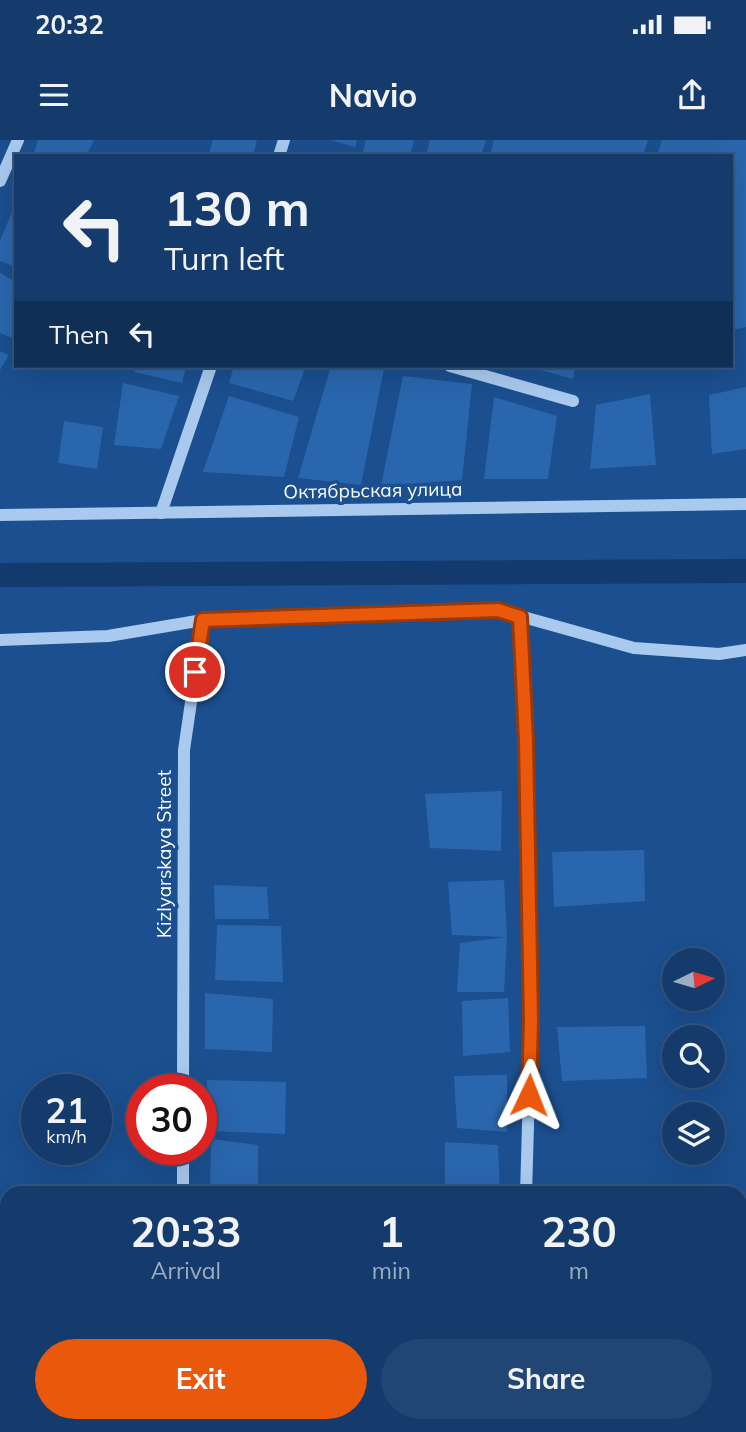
<!DOCTYPE html>
<meta charset="utf-8">
<style>
:root{--surface:#143b6b;--page:#214673;--text:#f1f3f6;--muted:#9dadc1;--line:#33557e;--accent:#ea580c}
body{margin:0;font-family:Mulish,sans-serif;background:var(--page);color:var(--text);height:100vh;display:flex;flex-direction:column;font-size:26px;white-space:nowrap}
*{box-sizing:border-box;margin:0}
p{font-size:23px;color:var(--muted)}
.icon{flex:none;width:38px;height:38px;fill:none;stroke:currentColor;stroke-width:2;stroke-linecap:round;stroke-linejoin:round}
.map{position:relative;flex:1;overflow:hidden}
.side{position:absolute;left:0px;top:1046px;width:747px;height:247px;display:flex;flex-direction:column;background:var(--surface);border-radius:21px 21px 0 0;box-shadow:0 7px 28px #0002,0 0 0 2px var(--line)}
.side>*{flex:none}
.banner{position:absolute;left:14px;top:14px;width:719px;height:214px;border-radius:0px;box-shadow:0 7px 28px #0002,0 0 0 2px var(--line);background:#143b6b;color:var(--text);overflow:hidden}
.needle{width:46px;rotate:85deg}
.buttons{position:absolute;left:662px;top:808px;display:grid;gap:14px}
.buttons a{display:grid;place-items:center;width:63px;height:63px;border-radius:50%;background:var(--surface);box-shadow:0 7px 28px #0002,0 0 0 2px var(--line);font-size:35px}
.speed{position:absolute;left:21px;top:934px;display:flex;gap:14px;font-size:35px;font-weight:700;text-align:center}
.speed>*{display:grid;place-content:center;width:91px;height:91px;border-radius:50%;background:var(--surface);box-shadow:0 7px 28px #0002,0 0 0 2px var(--line);line-height:1}
.speed small{font-size:18px;font-weight:400}
.speed .limit{border:10px solid #d22;background:#fff;color:#111}
.pin{position:absolute;display:grid;place-items:center;width:60px;height:60px;color:#fff;margin:-30px;border:4px solid #fff;border-radius:50%;box-shadow:0 2px 7px #0007}
.me{position:absolute;width:77px;margin:-38px;rotate:2deg;stroke-linejoin:round;filter:drop-shadow(0 0 5px #0008)}
.turn{display:flex;align-items:center;gap:24px;height:147px;padding:0 35px;font-size:32px}
.turn .icon{width:91px;height:91px;stroke-width:2.5}
.turn b{display:block;font-size:49px;line-height:60px}
.then{display:flex;align-items:center;height:66px;padding:0 35px;background:#0003;gap:14px;font-size:26px}
.eta{display:flex;justify-content:space-evenly;align-items:center;height:119px;text-align:center}
.eta b{font-size:42px;font-weight:700;line-height:49px}
.primary-button{display:flex;gap:14px;margin-top:auto;padding:14px 35px}
.primary-button a{flex:1;height:80px;border-radius:42px;background:var(--accent);color:#fff;font-size:28px;font-weight:700;line-height:80px;text-align:center}
.primary-button a+a{background:var(--page);color:var(--text)}
.status{display:flex;justify-content:space-between;align-items:center;height:49px;padding:0 35px;background:var(--surface);direction:ltr}
.status svg{height:19px;fill:currentColor}
header{display:flex;justify-content:space-between;align-items:center;height:91px;padding:0 35px;background:var(--surface);font-size:32px;font-weight:700}
.map>svg:first-child{display:block}
.lines{fill:none;stroke-linecap:round;stroke-linejoin:round}
.canal{stroke:#123a6d;stroke-width:24}
.building{fill:#2a66ad}
.minor{stroke:#a9c9ee;stroke-width:12}
.route-casing{stroke:#983908;stroke-width:18}
.route{stroke:#ea580c;stroke-width:12}
.labels{text-anchor:middle;dominant-baseline:central;stroke-width:7;stroke-linejoin:round;paint-order:stroke}
.street-label{font-size:19px;fill:#fff;stroke:#1b4f8f}
</style>
<div class="status"><b>20:32</b><svg viewBox="0 0 49 12"><path d="M0 12V9h3v3zM5 12V6h3v6zM10 12V3h3v9zM15 12V0h3v12zM26 1h20v11H26zM47 4h2v5h-2z"/></svg></div>
<header><svg class="icon" aria-label="menu" viewBox="0 0 24 24"><path d="M4 6h16M4 12h16M4 18h16"/></svg>Navio<svg class="icon" aria-label="share" viewBox="0 0 24 24"><path d="M12 15V3M7 8l5-5 5 5M5 13v7h14v-7"/></svg></header>
<div class="map">
<svg width="746" height="1292" viewBox="0 0 746 1292">
<rect width="100%" height="100%" fill="#1b4f8f"/>
<g class="lines">
<path class="canal" d="M0,435l746,-4"/>
</g>
<g class="building">
<path d="M38,0h56l-8,16h-53z"/>
<path d="M213,0h44l-4,16h-45z"/>
<path d="M331,0h26l-2,7z"/>
<path d="M366,0h48l-4,16h-48z"/>
<path d="M430,0h56l-5,16h-55z"/>
<path d="M494,0h154l-5,16h-153z"/>
<path d="M662,0h84v187l-14,3v-174h-75z"/>
<path d="M16,62v65l-16,-6v-20z"/>
<path d="M0,133l16,9 -1,57 -15,-6z"/>
<path d="M0,211l9,4 -9,15z"/>
<path d="M137,226h49l-4,17 -48,-11z"/>
<path d="M234,226h72l-13,35 -64,-18z"/>
<path d="M331,226l53,2 -23,117 -63,-7z"/>
<path d="M526,226h49l-2,13z"/>
<path d="M403,236l69,8 -10,96 -81,6z"/>
<path d="M123,243l56,13 -18,53 -47,-4z"/>
<path d="M746,247v62l-34,5 -3,-59z"/>
<path d="M650,254l6,71 -66,4 6,-64z"/>
<path d="M229,256l70,21 -15,60 -81,-5z"/>
<path d="M494,257l63,19 -9,63h-64z"/>
<path d="M64,281l39,6 -6,42 -39,-6z"/>
<path d="M502,651l-1,60 -71,-3 -5,-54z"/>
<path d="M644,710l1,51 -91,6 -2,-55z"/>
<path d="M504,740l3,57 -3,55h-47l3,-49 47,-6 -55,-2 -4,-53z"/>
<path d="M214,745l53,2 2,32h-54z"/>
<path d="M217,785l64,1 2,56 -68,-2z"/>
<path d="M205,853l68,6 -1,53 -67,-3z"/>
<path d="M508,858l2,54 -47,4 -1,-55z"/>
<path d="M645,886l2,52 -85,3 -5,-54z"/>
<path d="M507,935v57l-50,-4 -3,-52z"/>
<path d="M207,940l79,2 -1,52 -77,-3z"/>
<path d="M211,999l47,6v49h-48z"/>
<path d="M445,1002l53,3 2,49h-55z"/>
</g>
<g class="lines">
<g class="minor">
<path d="M279,16l5,-16"/>
<path d="M0,41l18,-41"/>
<path d="M450,226l123,35"/>
<path d="M161,373l50,-147"/>
<path d="M0,375l746,-11"/>
<path d="M520,477l6,124 5,280 -5,173"/>
<path d="M0,500l108,-4 95,-16 295,-10 136,38 85,6 27,-4"/>
<path d="M183,950l1,-340 19,-130"/>
<path d="M183,1054v-44"/>
<path d="M518,1286v6"/>
<path d="M182,1292v-6"/>
</g>
</g>
<g class="lines">
<defs>
<path id="route" d="M195,532l8,-52 295,-10 22,7 6,124 5,280 -2,74"/>
</defs>
<use href="#route" class="route-casing"/>
<use href="#route" class="route"/>
</g>
<g class="labels">
<g class="street-label">
<text transform="translate(373 350) rotate(-1)">Октябрьская улица</text>
<text transform="translate(164 714) rotate(-90)">Kizlyarskaya Street</text>
</g>
</g>
</svg>
<div class="buttons">
<a><svg class="needle" viewBox="-14 -14 28 28"><path d="M0-13l5 13h-10z" fill="#e53935"/><path d="M0 13l5-13h-10z" fill="#9dadc1"/></svg></a>
<a><svg class="icon" aria-label="search" viewBox="0 0 24 24"><circle cx="10" cy="10" r="6"/><path d="M15 15l6 6"/></svg></a>
<a><svg class="icon" aria-label="layers" viewBox="0 0 24 24"><path d="M12 4l9 5-9 5-9-5zM3 14l9 5 9-5"/></svg></a>
</div>
<div class="speed"><div>21<small>km/h</small></div><div class="limit">30</div></div>
<div class="pin" style="left:195px;top:532px;background:#d93025"><svg class="icon" aria-label="arrive" viewBox="0 0 24 24"><path d="M6 21V4h12l-3 4 3 4H6"/></svg></div>
<svg class="me" style="left:529px;top:955px" viewBox="-20 -20 40 40"><path d="M0-17L14 15 0 8-14 15z" fill="#ea580c" stroke="#fff" stroke-width="4"/></svg>
<div class="banner">
<div class="turn"><svg class="icon" aria-label="left" viewBox="0 0 24 24"><path d="M17 20v-9H6M10 6l-5 5 5 5"/></svg><div><b>130 m</b>Turn left</div></div>
<div class="then">Then<svg class="icon" aria-label="left" viewBox="0 0 24 24"><path d="M17 20v-9H6M10 6l-5 5 5 5"/></svg></div>
</div>
<section class="side">
<div class="eta">
<div><b>20:33</b><p>Arrival</p></div>
<div><b>1</b><p>min</p></div>
<div><b>230</b><p>m</p></div>
</div>
<div class="primary-button"><a>Exit</a><a>Share</a></div>
</section>
</div>
